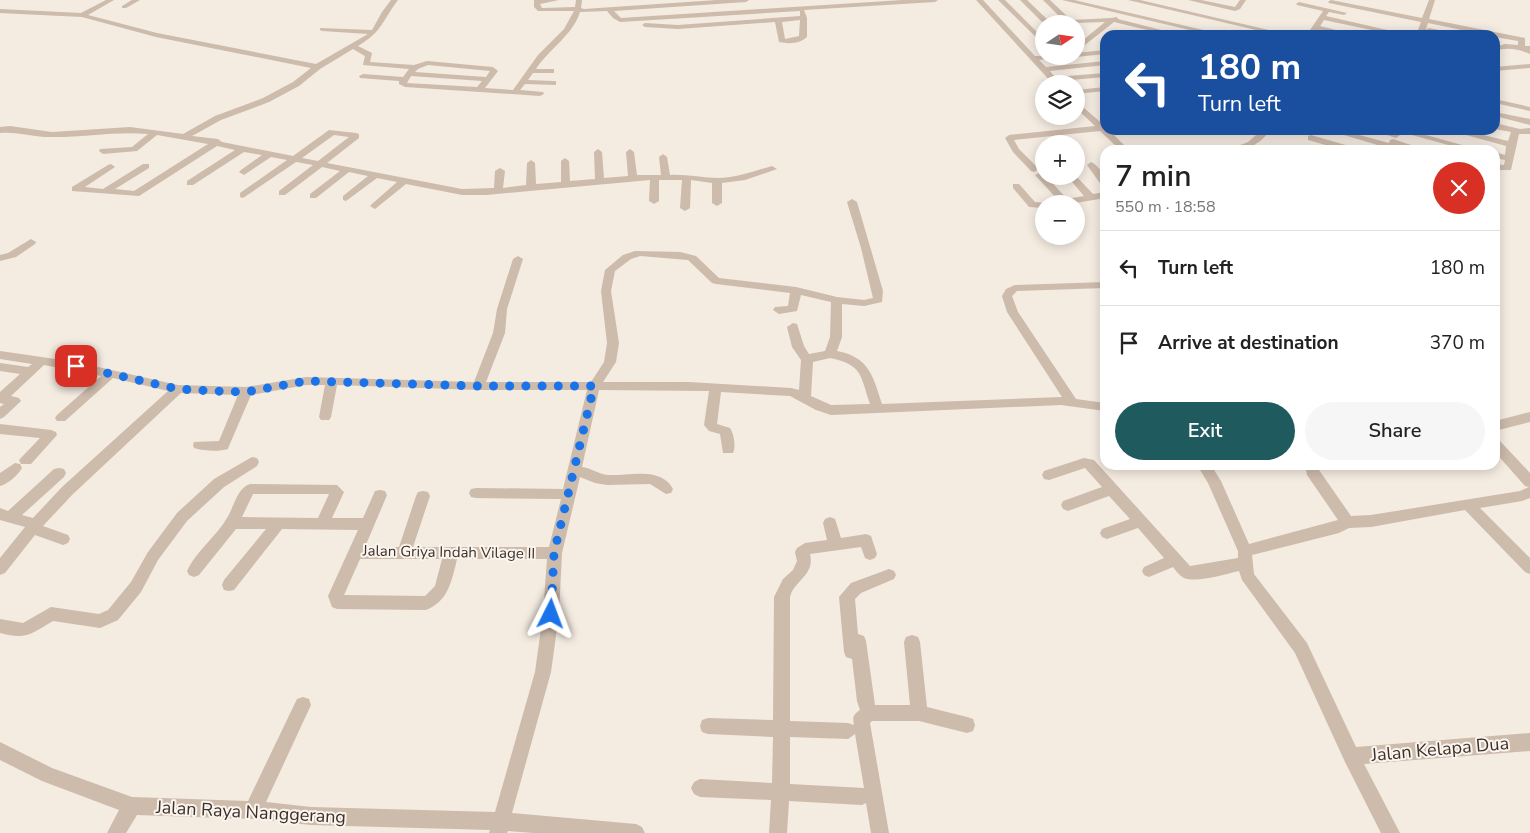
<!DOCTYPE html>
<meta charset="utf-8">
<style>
:root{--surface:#fff;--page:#f6f6f6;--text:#222;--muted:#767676;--line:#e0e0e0;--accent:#1f5a5e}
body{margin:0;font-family:"Nunito Sans",sans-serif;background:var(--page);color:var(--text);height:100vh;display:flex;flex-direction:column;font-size:19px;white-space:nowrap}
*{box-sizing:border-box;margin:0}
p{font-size:16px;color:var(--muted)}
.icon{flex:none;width:28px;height:28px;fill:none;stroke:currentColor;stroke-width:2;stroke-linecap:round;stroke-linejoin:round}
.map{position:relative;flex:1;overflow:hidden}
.drawer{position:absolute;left:1100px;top:145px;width:400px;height:325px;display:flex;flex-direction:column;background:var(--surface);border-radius:15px;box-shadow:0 2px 12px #0003}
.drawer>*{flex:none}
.guide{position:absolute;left:1100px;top:30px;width:400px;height:105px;border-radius:15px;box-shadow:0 2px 12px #0003;background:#1a4fa0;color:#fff;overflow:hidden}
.needle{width:32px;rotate:77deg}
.buttons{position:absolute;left:1035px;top:15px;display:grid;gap:10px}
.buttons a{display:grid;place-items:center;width:50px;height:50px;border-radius:50%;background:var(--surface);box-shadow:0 2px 12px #0003;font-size:25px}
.pin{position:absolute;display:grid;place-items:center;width:42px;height:42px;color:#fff;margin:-21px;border-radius:10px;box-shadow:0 2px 8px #0006}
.me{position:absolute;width:55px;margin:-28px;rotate:3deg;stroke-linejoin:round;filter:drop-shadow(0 0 4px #0008)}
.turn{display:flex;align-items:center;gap:18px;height:105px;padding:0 15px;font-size:22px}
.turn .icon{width:65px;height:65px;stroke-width:2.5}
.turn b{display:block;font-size:35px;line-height:42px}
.round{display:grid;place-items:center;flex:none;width:52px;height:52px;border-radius:26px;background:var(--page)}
.head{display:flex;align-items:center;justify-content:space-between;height:85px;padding:0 15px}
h1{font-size:30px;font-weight:600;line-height:38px}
.button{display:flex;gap:10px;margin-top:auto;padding:10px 15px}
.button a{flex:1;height:58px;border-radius:30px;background:var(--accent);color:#fff;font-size:20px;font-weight:600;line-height:58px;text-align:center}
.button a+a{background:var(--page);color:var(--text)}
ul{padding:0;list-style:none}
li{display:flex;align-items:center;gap:15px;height:75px;padding:0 15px;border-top:1px solid var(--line)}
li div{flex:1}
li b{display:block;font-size:19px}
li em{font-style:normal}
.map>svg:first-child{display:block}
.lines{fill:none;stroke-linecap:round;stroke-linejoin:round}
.minor{fill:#cdbbac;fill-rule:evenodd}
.route{stroke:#1a73e8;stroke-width:9;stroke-dasharray:0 16.2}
.labels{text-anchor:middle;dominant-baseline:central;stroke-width:4;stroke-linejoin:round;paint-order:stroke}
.street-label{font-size:15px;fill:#3b302b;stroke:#fbf5ee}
.near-street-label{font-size:18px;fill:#3b302b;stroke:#fbf5ee}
</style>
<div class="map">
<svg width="1530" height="833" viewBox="0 0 1530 833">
<rect width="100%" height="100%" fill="#f4ebe1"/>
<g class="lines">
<g class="minor">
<path d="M106,0h8l-26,15 69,18 159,31 52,-30 -46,-3 -2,-1v-2l52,2 10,-18 9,-12h7c-16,21 -15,31 -40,46l14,7 -2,9 44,3 13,-4 66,6 5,4 -13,17 28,2 25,-35 26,-26 10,-18h-36l-4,-4v-7h25l-19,4 2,4 33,-1 1,-7h6l-1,8 3,1 133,-9h32l-3,2 -132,9 7,7 282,-18h35l-3,2 -131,8 3,8v19c-8,7 -18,7 -28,5l-4,-20 -97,7 -33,-2 -3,-2 3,-2 33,2 122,-9v-5l-180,11 -7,-4 -6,-7 -27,1c-7,23 -31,37 -44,57h18v4h-21l-5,7 25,1h3v4l-31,-1 -5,6 23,2 1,2 -4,2 -135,-9 -6,-3v-3l-39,-3 -1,-2 4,-2 40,3 6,-8 -46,-4 2,-9 -12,-7 -33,20 -21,17 -30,16 -48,18 -29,16 26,3 4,3 71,14 36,-26 27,3 3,1v4l-32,25 135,26 32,-1 1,-17 5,-3 5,3 -2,17 23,-3 1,-22 4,-3 4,3 1,21 25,-2v-21l4,-3 4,3 1,20 25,-2 -1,-27 4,-3 4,3 2,26 24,-2 -2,-24 4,-3 4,3 3,23h24l-2,-18 4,-3 4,3 3,18c16,-1 32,3 48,3 19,0 36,-7 54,-12l5,3 -32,11 -23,3v20l-5,3 -5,-3v-20l-21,-3 -1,28 -5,3 -5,-3 2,-28h-23v21l-5,3 -5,-3 1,-21 -164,15h-24l-56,-11 -31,25 -5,-3 2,-2 25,-22 -20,-4 -31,23 -3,-1v-4l25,-20 -19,-4 -33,26h-6v-4l30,-23 -18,-4 -37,28h-6v-4l34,-26 -17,-3 -53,36 -3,-1v-4l47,-33 -16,-3 -27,18 -5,-3 2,-2 21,-15 -18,-3 -51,33h-6v-4l48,-31 -18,-4 -78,50 -67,-5v-4l36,-22 3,-1 4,3 -30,20 18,2 40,-25h6v4l-34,21 19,2 74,-47 -51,-9 -20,16 -34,3 -4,-3 1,-2 32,-2 16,-13c-31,-3 -62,3 -94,3 -18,1 -36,-6 -54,-4v-6l10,-1 42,6 78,-5 53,7 32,-18 48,-18 30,-16 18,-14 -155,-31 -74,-20 -82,-4v-4l81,4zM800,20l-1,16 -14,3 -3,-17zM428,65l62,6 -4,6 -71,-5 3,-3zM411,76l71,5 -5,6 -70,-4zM334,135l15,2 -31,24 -16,-3z"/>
<path d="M132,0h8l-14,8h-4v-2z"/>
<path d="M976,0h7l52,56h27l-23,4 7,7 59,-6v4l-55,6 5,6 50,-4v4l-46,4 3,3h-9z"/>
<path d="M998,0h7l39,39v6z"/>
<path d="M1020,0h7l23,22 14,-1 -21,-21h7l21,20 40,-2 6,-1 1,2 63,16h-13l-54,-13 -38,30v-6l29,-24 -61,2 -1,1v-2z"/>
<path d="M1062,0h12l151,35h-14z"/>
<path d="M1128,0h12l150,35h-13z"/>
<path d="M1188,0h13l34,7 5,-7h6l-6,9 -5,2z"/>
<path d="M1331,0l91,18 7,-18h6l-6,19 96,19v8h5v8c-13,-5 -21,-7 -35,-3v-4l10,-3 13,1v-4l-23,-4v-2h-9l-58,-12 -4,12h-8l5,-13 -92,-19 -1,-1z"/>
<path d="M1299,2l48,11 -3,2 -15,-3 -3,4 83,19h-14l-71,-15 -4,6 36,9h-14l-24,-5 -3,5h-6l-1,-2 15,-22 -26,-6 -1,-1z"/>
<path d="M1429,28l25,5 1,2h-13l-15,-4 -2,-1z"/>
<path d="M1105,50v4l-29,3 -3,-1h3v-3z"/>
<path d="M1530,64v4l-35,3v-4z"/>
<path d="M1105,87v4l-29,3v-4z"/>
<path d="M1495,99l35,8v4l-35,-8z"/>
<path d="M1076,101l29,25v4h4l20,20h-9l-20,-19 -86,9 5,9 20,20 -5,3 -3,-1 -18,-19 -8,-14 4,-3 86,-9 -19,-18z"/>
<path d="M1495,112l35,7v6l-35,-9z"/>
<path d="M1495,123l25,6 10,-1v6h-11l-8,36h-16v-6l9,1 1,-5 -10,-2v-6l10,3 1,-9 -58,-16h15l45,11 3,-9 -16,-3z"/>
<path d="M1262,130h8c-11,16 -23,20 -42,20l20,-8z"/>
<path d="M1327,130h14l48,13 1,-3 3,-1 33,11h-14l-17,-5 -1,3 -3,1z"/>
<path d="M1372,130h14l14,5 -4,3z"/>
<path d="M1394,130h14l72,20h-14z"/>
<path d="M1311,135l45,13 1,2h-14l-35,-10v-4z"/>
<path d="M1304,147l4,1 1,2h-9z"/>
<path d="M1091,162c9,4 14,15 14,25l-3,-1 -15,-21z"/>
<path d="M1044,171v5h2l21,23 17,-3 -17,-20h9l17,18 12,-2v6l-35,6h-26v4l-15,-1 -16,-19v-4h6l16,18 13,1 10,-3 -23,-25z"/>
<path d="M852,199l5,3 26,89 -1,11 -18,4 -22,-2v33l-5,14c32,6 36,25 45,53l180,-7 -55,-85 -5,-16 4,-7 9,-4 90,-3v6l-88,3 -5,5 6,16 58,87 29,4v8l-44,-6 -230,10 -15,-5 -26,-14 -69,-4 -4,32 13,4c4,6 6,19 3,25h-10l-3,-19 -11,-3 -5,-6 5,-34 -110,-1 -17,77c9,1 16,7 26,8 21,1 53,-9 65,14l-2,4 -5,1 -16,-10 -43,1 -12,-2 -15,-6 -18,76 -3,61 -8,58 -39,141 124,11 6,3 3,6h-112l-25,-2 -1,2h-18l1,-3 -179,-5 -58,-6 -116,-4 -11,18h-19l12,-23 -77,-29 -42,-21v-18l52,26 80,29 116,4 49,-102 6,-2 6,2 2,6 -45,97 45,5 184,5 40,-140 8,-58 4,-55h-90c-5,21 -9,43 -31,51l-89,-1 -5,-2 -4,-11 30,-66 -76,-1 -48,61 -5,1 -5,-1 -2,-5 2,-5 42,-51h-30l-37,46 -5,2 -5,-2 -2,-4c9,-20 29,-34 40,-53 7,-11 10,-30 23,-34l87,1 7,7 -12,26h31l12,-27 5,-1 5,1 2,4 -22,52h34l17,-51 2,-4 5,-1 5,1 2,4 -17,51h136l12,-48 -85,-1 -5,-1 -2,-4 2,-4 5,-1 87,1 24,-99h-109l-141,-5 -6,32 -2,3h-8l-2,-3 6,-32h-19l-55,10 -22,51 -1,3c-10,3 -24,2 -34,-1l-1,-3 1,-3 25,-1 19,-46 -57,-2 -109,102 -29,31 25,9 2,4 -2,4 -5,2 -28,-10 -30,38 -5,2v-17l25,-31 -25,-7v-12l8,3 46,-42 5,-1 5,1 2,4 -2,4 -42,38 11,3 29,-31 106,-96 -55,-13 -48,43h-8l-2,-3 2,-3 44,-39 -57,-11 -33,31 8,2 2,3 -17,16 -4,2v-12l4,-3 -4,-1v-11l20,-18 -20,-3v-8l28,4 4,-3 -32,-5v-8l76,11 102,23 68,2 60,-10 168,5 19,-49 4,-24 16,-50 5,-3 5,3 -16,50 -2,24 -19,49h105l13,-20 3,-19 -6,-52 4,-21 18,-15 12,-4 45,1 16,4 23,22 77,9 41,10 27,3 9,-2 -12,-50 -14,-46zM640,256l48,4 24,23 4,1 74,9 -2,13 -13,1 -2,3 6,4 18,-3 4,-16 30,7 -1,35 -5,14 -16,3 -5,-8 -7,-22 -4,-1 -6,4 5,20 9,13 -2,30 -8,-2 -102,-6h-86l13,-20 3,-19 -8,-52 4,-20 16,-12zM830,358c33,7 30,17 40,46l-39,1 -20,-9 2,-34zM253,494h76l-11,24 -76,-1zM360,559h82l-7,27 -10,10 -81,-1z"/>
<path d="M31,239l5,3 -1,2 -19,13 -16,4v-6l8,-2z"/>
<path d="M1530,412v10l-35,9v-10z"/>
<path d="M0,424l51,6 5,2 1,3 -26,29h-10l-2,-4 21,-22 -40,-4z"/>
<path d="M1495,439l5,2 30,32v25l-8,3 -42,7 50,50v16l-5,-2 -60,-62 -94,17 -22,1 -10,5 -87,22 2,19 53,69 49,104 174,-14v18l-166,13 36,69h-19l-36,-71 -50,-109 -53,-73 -3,-9c-13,3 -43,12 -55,7 -4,-2 -8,-7 -11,-11l-24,10 -5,-2 -2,-4 2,-4 20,-9 -26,-30 -31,11 -5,-2 -2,-4 2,-4 28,-10 -21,-23 -41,15 -5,-2 -2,-4 2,-4 39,-14 -17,-19 -36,12 -5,-1 -2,-4 2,-4 40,-13 10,2 96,106 48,-8v-7l-30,-68 -11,-18h14l10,16 28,63 89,-24 -31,-45 -2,-10h14v5l32,46 20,-1 149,-24 9,-4 -4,-1 -30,-34z"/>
<path d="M252,457l5,1 2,4 -2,4 -33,21 -37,34 -29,39 -17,32 -23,28 -18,8 -47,-7c-22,13 -27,19 -53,12v-14l23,4 28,-16 48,7 9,-4 23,-28 17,-30 29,-39 37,-34z"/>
<path d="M15,463l5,1 2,4c-4,7 -14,16 -22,18v-13z"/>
<path d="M830,517l5,2 6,19 25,-4 5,2 6,18 -2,4 -5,2 -5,-2 -4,-11 -51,7c5,22 -16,26 -20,43v124l58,2 6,2c-2,-8 0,-11 6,-15l-3,-9 -5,-42 -6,-2 -2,-5 -5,-55 12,-14 38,-14 5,2 2,4 -2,4 -33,14 -6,6 3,35 6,2 2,5 9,64h35l-6,-63 2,-5 6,-2 6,2 2,5 7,65 40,10 6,2 2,6 -2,6 -6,2 -48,-12h-47l-2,2 19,110h-18l-5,-30 -4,2 -73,-4 -2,32h-18l2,-33 -71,-3 -6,-3 -3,-6 3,-6 6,-3 72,4 1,-46 -65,-3 -6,-2 -2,-6 2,-6 6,-2 65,2 1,-123 9,-18 10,-9 4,-9 -2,-9 2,-4 8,-5 22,-3 -4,-17 2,-4zM855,734l9,54 -74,-4v-47l58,2z"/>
</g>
</g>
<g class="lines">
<path class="route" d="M76,366l102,23 36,2 32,1 60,-11 172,5h116l-40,167 -3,61"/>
</g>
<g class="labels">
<g class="street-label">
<text transform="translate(449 552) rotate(1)">Jalan Griya Indah Vilage II</text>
</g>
<g class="near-street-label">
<text transform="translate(1440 749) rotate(-5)">Jalan Kelapa Dua</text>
<text transform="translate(251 812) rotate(3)">Jalan Raya Nanggerang</text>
</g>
</g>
</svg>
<div class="buttons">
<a><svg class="needle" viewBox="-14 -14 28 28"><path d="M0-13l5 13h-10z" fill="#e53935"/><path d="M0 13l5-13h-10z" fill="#767676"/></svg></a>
<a><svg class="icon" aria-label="layers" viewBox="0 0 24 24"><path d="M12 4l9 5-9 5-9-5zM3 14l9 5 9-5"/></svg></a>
<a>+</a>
<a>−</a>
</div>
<div class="pin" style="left:76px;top:366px;background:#d93025"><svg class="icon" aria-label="arrive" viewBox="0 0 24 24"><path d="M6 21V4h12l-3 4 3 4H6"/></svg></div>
<svg class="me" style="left:551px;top:614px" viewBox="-20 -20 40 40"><path d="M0-17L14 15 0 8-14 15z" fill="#1a73e8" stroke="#fff" stroke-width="4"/></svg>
<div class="guide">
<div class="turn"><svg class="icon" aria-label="left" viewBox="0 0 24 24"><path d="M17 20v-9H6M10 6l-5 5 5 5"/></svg><div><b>180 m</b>Turn left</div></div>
</div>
<section class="drawer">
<div class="head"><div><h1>7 min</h1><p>550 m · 18:58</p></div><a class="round" style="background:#d93025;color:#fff"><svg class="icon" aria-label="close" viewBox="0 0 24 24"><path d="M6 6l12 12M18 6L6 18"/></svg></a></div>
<ul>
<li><svg class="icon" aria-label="left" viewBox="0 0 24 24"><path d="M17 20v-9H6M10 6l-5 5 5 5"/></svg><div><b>Turn left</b></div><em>180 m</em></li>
<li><svg class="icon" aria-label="arrive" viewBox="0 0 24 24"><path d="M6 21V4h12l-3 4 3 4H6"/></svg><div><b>Arrive at destination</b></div><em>370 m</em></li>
</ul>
<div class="button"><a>Exit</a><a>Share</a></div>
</section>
</div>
